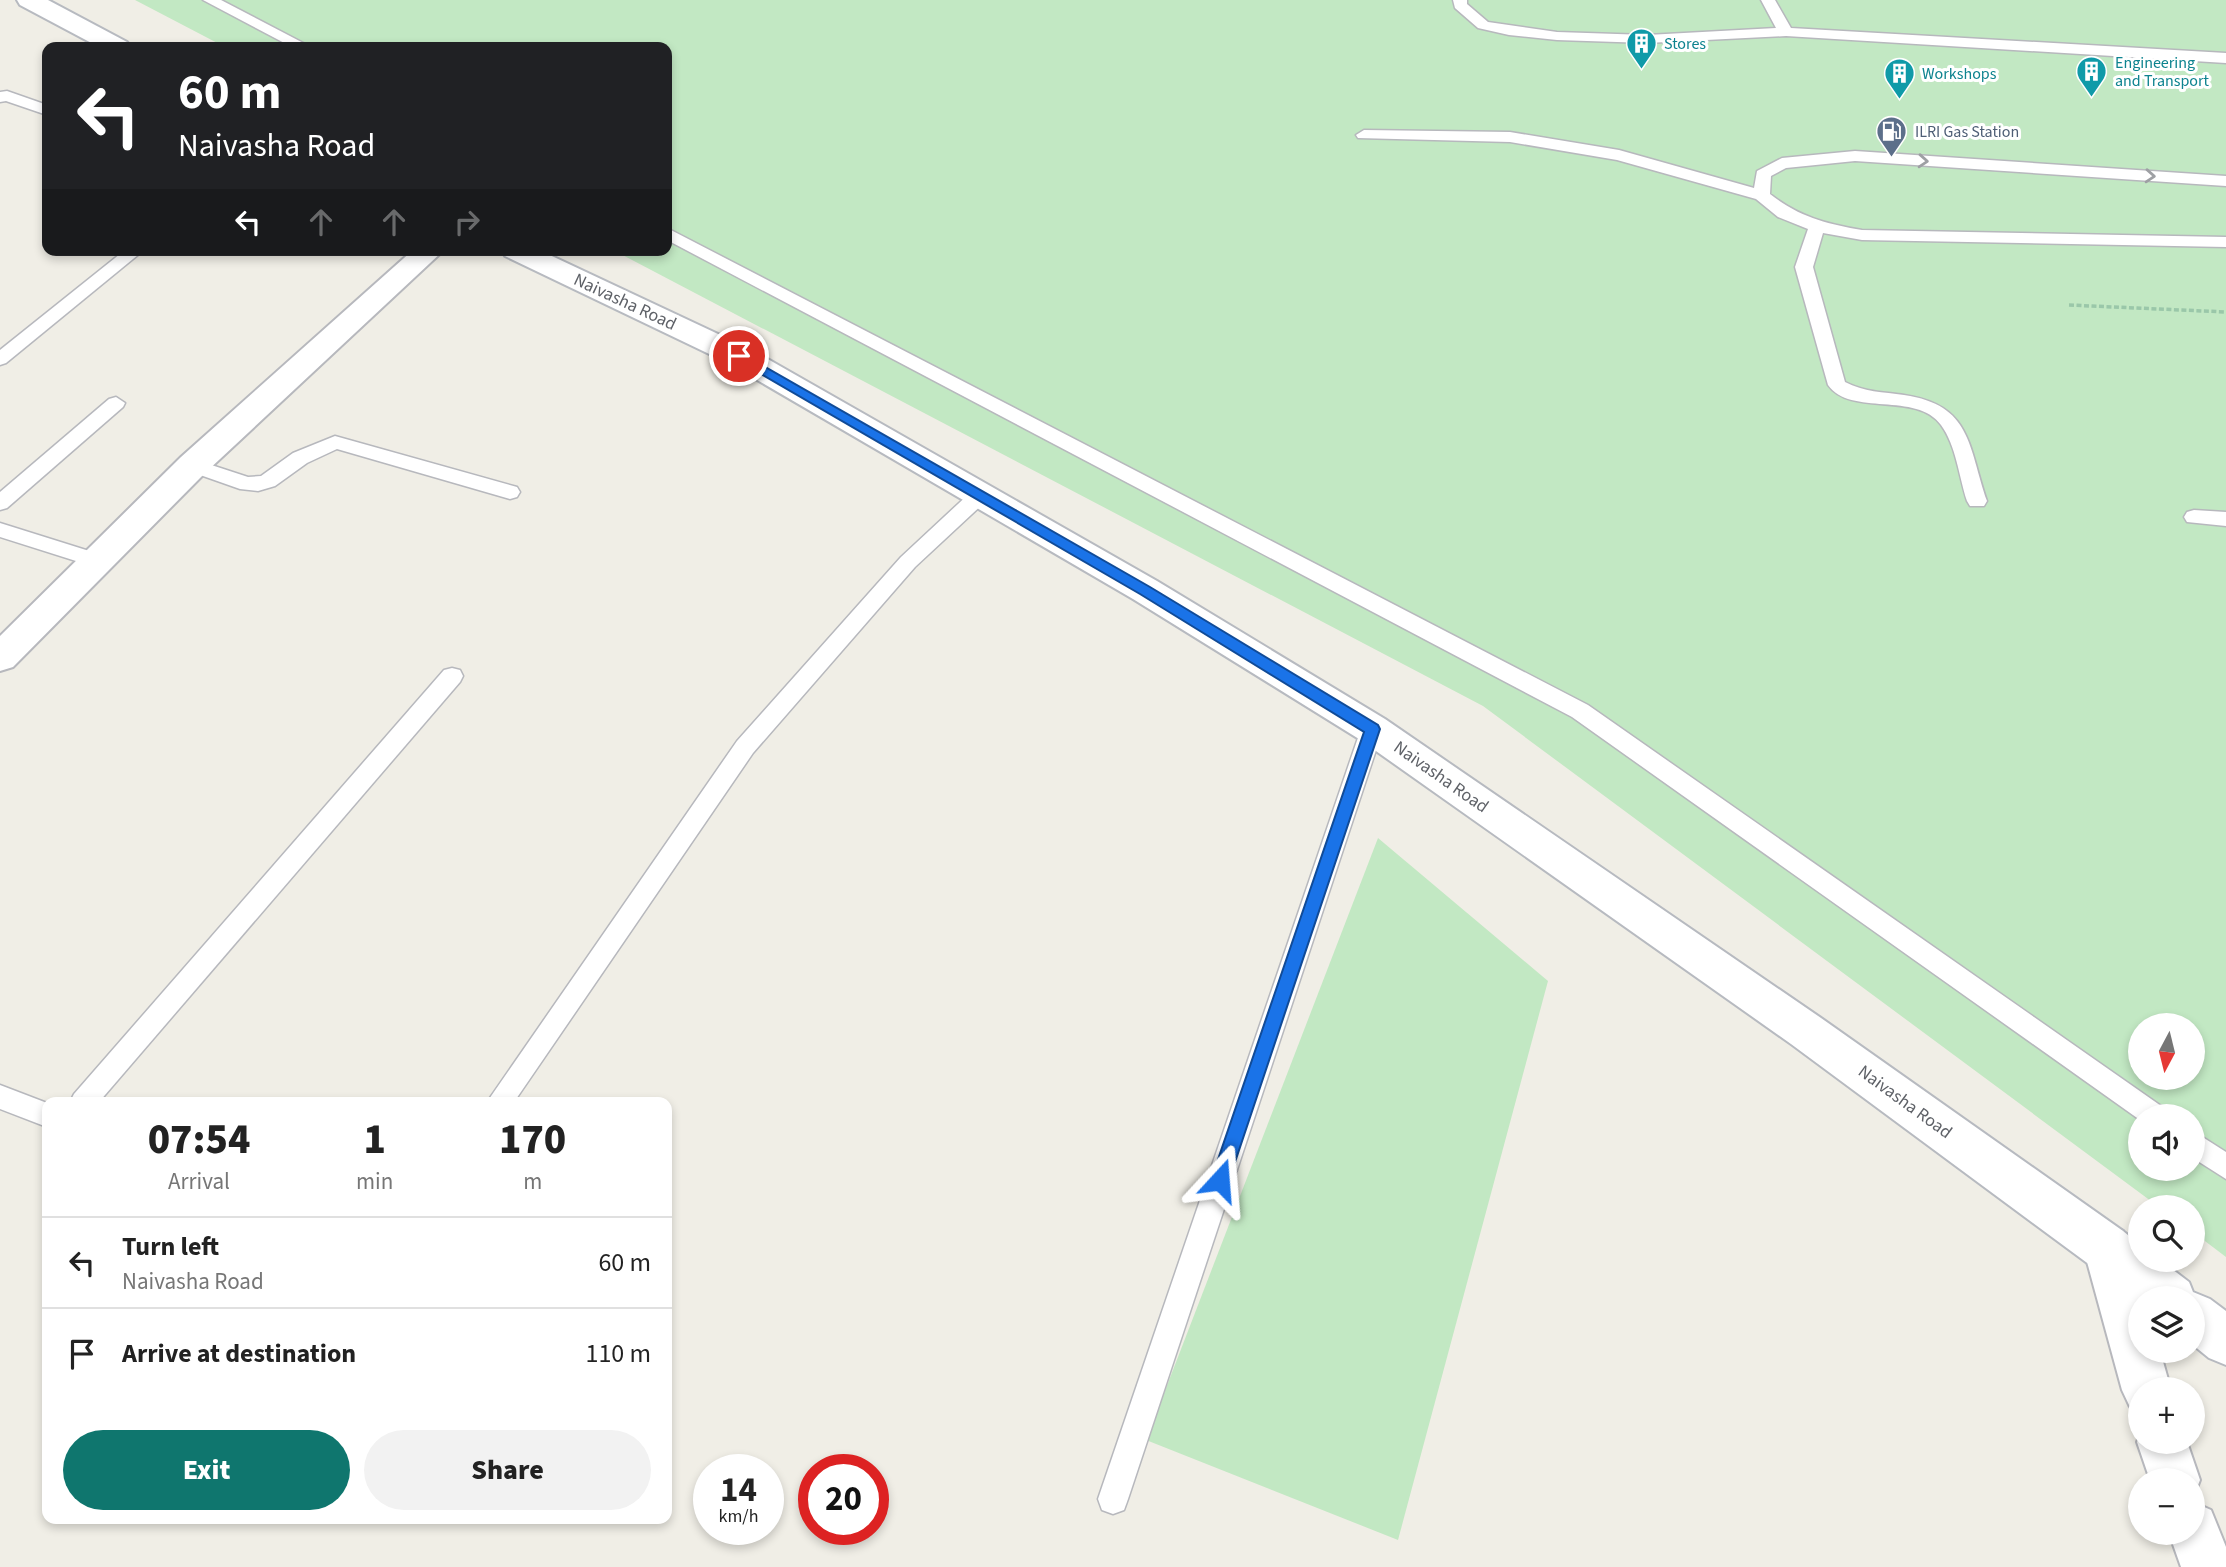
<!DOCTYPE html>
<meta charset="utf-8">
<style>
:root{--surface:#fff;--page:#f2f2f2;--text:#222;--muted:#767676;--line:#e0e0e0;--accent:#0f766e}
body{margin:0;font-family:"Source Sans 3",sans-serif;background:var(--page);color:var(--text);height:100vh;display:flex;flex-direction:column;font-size:26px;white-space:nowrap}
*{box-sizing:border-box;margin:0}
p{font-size:23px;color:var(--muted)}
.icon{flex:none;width:38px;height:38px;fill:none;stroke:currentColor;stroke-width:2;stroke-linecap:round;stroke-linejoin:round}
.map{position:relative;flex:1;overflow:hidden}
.panel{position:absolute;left:42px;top:1097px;width:630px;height:427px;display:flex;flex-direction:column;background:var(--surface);border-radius:14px;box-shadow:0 4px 10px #0003}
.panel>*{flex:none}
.hud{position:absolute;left:42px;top:42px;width:630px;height:214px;border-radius:14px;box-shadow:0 4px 10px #0003;background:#202124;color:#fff;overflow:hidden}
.needle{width:46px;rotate:187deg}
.buttons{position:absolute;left:2128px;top:1013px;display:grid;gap:14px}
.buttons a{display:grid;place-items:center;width:77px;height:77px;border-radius:50%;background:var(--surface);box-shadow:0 4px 10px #0003;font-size:35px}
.speed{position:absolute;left:693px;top:1454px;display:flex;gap:14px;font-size:35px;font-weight:700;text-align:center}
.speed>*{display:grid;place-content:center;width:91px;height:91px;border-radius:50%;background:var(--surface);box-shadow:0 4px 10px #0003;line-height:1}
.speed small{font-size:18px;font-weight:400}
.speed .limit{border:10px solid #d22;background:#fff;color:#111}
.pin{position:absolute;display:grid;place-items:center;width:60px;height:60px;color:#fff;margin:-30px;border:4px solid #fff;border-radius:50%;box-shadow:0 2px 7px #0007}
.me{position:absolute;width:77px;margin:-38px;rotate:19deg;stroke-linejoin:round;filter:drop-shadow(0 0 5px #0008)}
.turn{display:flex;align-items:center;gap:24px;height:147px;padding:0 21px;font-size:32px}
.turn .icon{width:91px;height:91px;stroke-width:2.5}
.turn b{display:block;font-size:49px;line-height:60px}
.lanes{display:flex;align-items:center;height:66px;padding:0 21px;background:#0003;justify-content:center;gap:35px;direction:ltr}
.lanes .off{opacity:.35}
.eta{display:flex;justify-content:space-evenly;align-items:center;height:119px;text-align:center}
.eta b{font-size:42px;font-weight:800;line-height:49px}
.cta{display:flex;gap:14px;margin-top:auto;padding:14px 21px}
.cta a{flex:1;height:80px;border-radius:42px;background:var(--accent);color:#fff;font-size:28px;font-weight:800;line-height:80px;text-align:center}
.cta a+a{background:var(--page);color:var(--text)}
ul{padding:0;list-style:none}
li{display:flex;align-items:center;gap:21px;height:91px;padding:0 21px;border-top:2px solid var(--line)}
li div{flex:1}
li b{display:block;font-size:26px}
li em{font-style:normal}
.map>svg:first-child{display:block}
.green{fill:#c2e8c3;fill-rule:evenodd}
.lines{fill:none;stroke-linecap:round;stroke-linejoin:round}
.service-casing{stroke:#b7b8bd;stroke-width:3}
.minor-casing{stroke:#b7b8bd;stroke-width:4}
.secondary-casing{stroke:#b7bac0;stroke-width:4}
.path{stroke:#9ac7a9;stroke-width:3.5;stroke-dasharray:5 2.5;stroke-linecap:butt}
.service{fill:#fff;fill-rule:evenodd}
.minor{fill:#fff;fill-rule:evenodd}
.secondary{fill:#fff;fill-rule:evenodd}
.oneway{stroke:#9ea0a4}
.route{fill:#1a73e8;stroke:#114b97;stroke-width:2}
.labels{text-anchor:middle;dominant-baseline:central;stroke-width:6;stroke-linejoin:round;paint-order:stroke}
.far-culture-label{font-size:16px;fill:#0d838f;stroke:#fff;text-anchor:start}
.far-service-label{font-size:16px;fill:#4e5e75;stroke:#fff;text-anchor:start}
.street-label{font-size:18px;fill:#5e6167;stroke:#fff}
</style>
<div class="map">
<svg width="2226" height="1567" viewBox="0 0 2226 1567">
<rect width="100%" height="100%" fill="#f0eee6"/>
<g class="green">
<path d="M135,0h2091v1257l-33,-25v-24l-34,-1 -676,-501 -870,-456h54v-203h-442zM2140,1026h53v52h-53zM2140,1116h53v53h-53z"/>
<path d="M1378,838l170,143 -150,559 -252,-100z"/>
</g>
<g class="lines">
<defs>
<g id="service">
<path d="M203,0h18l90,47h-19z"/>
<path d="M1453,0h14v4l21,18 69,10 90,3 129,-7 -15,-28h14l16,28 435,25v10l-440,-27 -139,7 -90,-3 -48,-5 -31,-7 -23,-20z"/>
<path d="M7,91l40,14v10l-41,-14 -6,1v-10z"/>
<path d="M1364,130l146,2 109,18 135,38 3,-17 25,-13 73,-7 371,25v10l-371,-25 -69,7 -15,8 -1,18c29,23 57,30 92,36l364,7v10l-364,-7 -39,-7 -10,34 32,115c19,10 38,10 59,13 68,10 64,51 83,106l-3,5h-14l-3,-5c-8,-24 -11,-56 -26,-76 -24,-34 -91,-8 -113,-40l-33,-118 13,-38 -30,-12 -22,-18 -139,-39 -107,-18 -152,-4 -2,-3z"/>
<path d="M667,228l921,477 576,403 4,8h-28v4l-568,-403 -905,-477z"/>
<path d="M125,250h19l-138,113 -6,2v-15z"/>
<path d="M116,397l9,6 -2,4 -116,101 -7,2v-18l109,-93z"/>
<path d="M335,436l182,51 3,5 -3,5 -7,2 -173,-50 -30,14 -32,23 -17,5 -18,-2 -54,-19 -3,-5 3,-5 7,-1 55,18 13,-1 32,-23z"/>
<path d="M979,489l7,2 3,5 -3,5 -71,66 -162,186 -239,349h-27l250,-361 164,-184 71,-66z"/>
<path d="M2194,510l32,2v14l-39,-4 -3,-5 3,-5z"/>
<path d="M0,523l102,32 3,5 -3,5 -7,2 -95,-30z"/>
<path d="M452,668l8,2 3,6 -3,6 -361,420h-29l4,-8 370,-424z"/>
<path d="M1372,721l8,2 3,6 -255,770 -4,11 -11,4 -11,-4 -4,-11 263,-770 3,-6z"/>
<path d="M0,1085l47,18v24l-47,-18z"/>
<path d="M2193,1131l33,21v27l-33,-21z"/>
</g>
<g id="minor">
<path d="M413,250h31l-239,223 -192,194 -13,4v-35l181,-179z"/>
<path d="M2106,1225l17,6 22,67h-5v53h20l11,39h-31v22l-10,-5 -8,-17 -39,-143 6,-16z"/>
<path d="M2140,1434v8h47l13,38 -7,18v-18h-43l-13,-38z"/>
<path d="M2193,1502l18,8 15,37v20h-45l-12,-34h24z"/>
</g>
<g id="secondary">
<path d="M17,0h31l79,42 4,5h-32l-79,-42z"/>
<path d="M501,250h38l211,99 407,232 228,138 436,299 302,213 17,14v15h20l29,22 4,10 17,7 16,12v54l-17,-7 -16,-13v-47h-53v4l-349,-258 -432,-305 -226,-140 -405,-236 -223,-107z"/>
</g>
</defs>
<use href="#service" class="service-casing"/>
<use href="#minor" class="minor-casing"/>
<use href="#secondary" class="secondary-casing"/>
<path class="path" d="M2069,305l157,7"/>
<use href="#service" class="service"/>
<use href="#minor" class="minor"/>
<use href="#secondary" class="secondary"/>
</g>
<defs><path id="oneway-chevron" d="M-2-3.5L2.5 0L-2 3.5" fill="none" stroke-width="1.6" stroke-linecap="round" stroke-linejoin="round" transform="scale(1.75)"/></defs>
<g class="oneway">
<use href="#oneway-chevron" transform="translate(1923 161) rotate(4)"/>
<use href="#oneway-chevron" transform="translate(2150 176) rotate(4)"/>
</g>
<path class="route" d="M739,352l411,235 228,138 2,4 -153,457 -7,3 -6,-3 -3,-6 153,-448 -224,-138 -405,-235v-6z"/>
<defs>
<symbol id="building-pin" viewBox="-11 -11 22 30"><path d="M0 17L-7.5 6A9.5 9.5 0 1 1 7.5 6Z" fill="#0f9aa8" stroke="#fff"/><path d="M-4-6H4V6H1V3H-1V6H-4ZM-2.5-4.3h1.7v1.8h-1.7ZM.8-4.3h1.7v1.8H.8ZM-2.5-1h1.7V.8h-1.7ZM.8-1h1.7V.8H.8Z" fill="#fff"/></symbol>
<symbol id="fuel-pin" viewBox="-11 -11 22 30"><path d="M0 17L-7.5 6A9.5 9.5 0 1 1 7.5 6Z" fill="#5c6f8a" stroke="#fff"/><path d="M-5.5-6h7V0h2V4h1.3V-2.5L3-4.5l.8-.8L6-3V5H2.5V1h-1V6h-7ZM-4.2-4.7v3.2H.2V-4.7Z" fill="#fff"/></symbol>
</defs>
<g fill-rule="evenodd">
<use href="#building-pin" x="1624" y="26" width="35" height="47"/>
<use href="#building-pin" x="2074" y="54" width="35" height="47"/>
<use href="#building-pin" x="1882" y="56" width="35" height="47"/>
<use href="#fuel-pin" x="1874" y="114" width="35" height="47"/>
</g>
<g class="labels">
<g class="far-culture-label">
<text x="1664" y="44">Stores</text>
<text x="2115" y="63">Engineering<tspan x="2115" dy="18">and Transport</tspan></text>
<text x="1922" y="74">Workshops</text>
</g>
<g class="far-service-label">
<text x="1915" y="132">ILRI Gas Station</text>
</g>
<g class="street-label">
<text transform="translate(625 302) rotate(25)">Naivasha Road</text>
<text transform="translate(1441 777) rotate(35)">Naivasha Road</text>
<text transform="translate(1905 1102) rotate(36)">Naivasha Road</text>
</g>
</g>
</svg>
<div class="buttons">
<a><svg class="needle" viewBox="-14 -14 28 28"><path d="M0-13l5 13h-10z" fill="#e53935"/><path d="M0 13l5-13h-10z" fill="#767676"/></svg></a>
<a><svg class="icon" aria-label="sound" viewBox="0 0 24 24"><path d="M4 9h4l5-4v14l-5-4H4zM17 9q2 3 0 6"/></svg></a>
<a><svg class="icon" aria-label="search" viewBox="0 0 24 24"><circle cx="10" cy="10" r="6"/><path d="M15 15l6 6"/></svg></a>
<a><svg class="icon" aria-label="layers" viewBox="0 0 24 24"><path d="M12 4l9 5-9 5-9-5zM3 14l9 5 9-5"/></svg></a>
<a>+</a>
<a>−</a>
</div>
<div class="speed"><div>14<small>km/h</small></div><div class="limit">20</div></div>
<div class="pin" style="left:739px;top:356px;background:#d93025"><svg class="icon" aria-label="arrive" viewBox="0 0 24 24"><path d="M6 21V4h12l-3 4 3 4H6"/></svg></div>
<svg class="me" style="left:1220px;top:1180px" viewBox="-20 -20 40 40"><path d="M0-17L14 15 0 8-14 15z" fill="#1a73e8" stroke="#fff" stroke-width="4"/></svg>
<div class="hud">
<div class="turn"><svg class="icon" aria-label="left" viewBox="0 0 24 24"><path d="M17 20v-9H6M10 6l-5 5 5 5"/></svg><div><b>60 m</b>Naivasha Road</div></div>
<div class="lanes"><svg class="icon" aria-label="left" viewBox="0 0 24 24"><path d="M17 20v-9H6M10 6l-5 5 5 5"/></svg><svg class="icon off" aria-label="ahead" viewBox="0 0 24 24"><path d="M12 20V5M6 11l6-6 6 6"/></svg><svg class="icon off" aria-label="ahead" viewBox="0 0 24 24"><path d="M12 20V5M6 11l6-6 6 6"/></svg><svg class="icon off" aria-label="right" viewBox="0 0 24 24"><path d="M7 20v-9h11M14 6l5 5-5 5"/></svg></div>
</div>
<section class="panel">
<div class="eta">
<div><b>07:54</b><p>Arrival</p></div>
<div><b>1</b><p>min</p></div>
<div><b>170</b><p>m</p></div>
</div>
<ul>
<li><svg class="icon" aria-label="left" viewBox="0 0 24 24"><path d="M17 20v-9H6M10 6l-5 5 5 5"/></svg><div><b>Turn left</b><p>Naivasha Road</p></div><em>60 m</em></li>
<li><svg class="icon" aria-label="arrive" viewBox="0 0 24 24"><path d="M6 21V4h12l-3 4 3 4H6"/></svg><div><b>Arrive at destination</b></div><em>110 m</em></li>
</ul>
<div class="cta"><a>Exit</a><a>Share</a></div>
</section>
</div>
